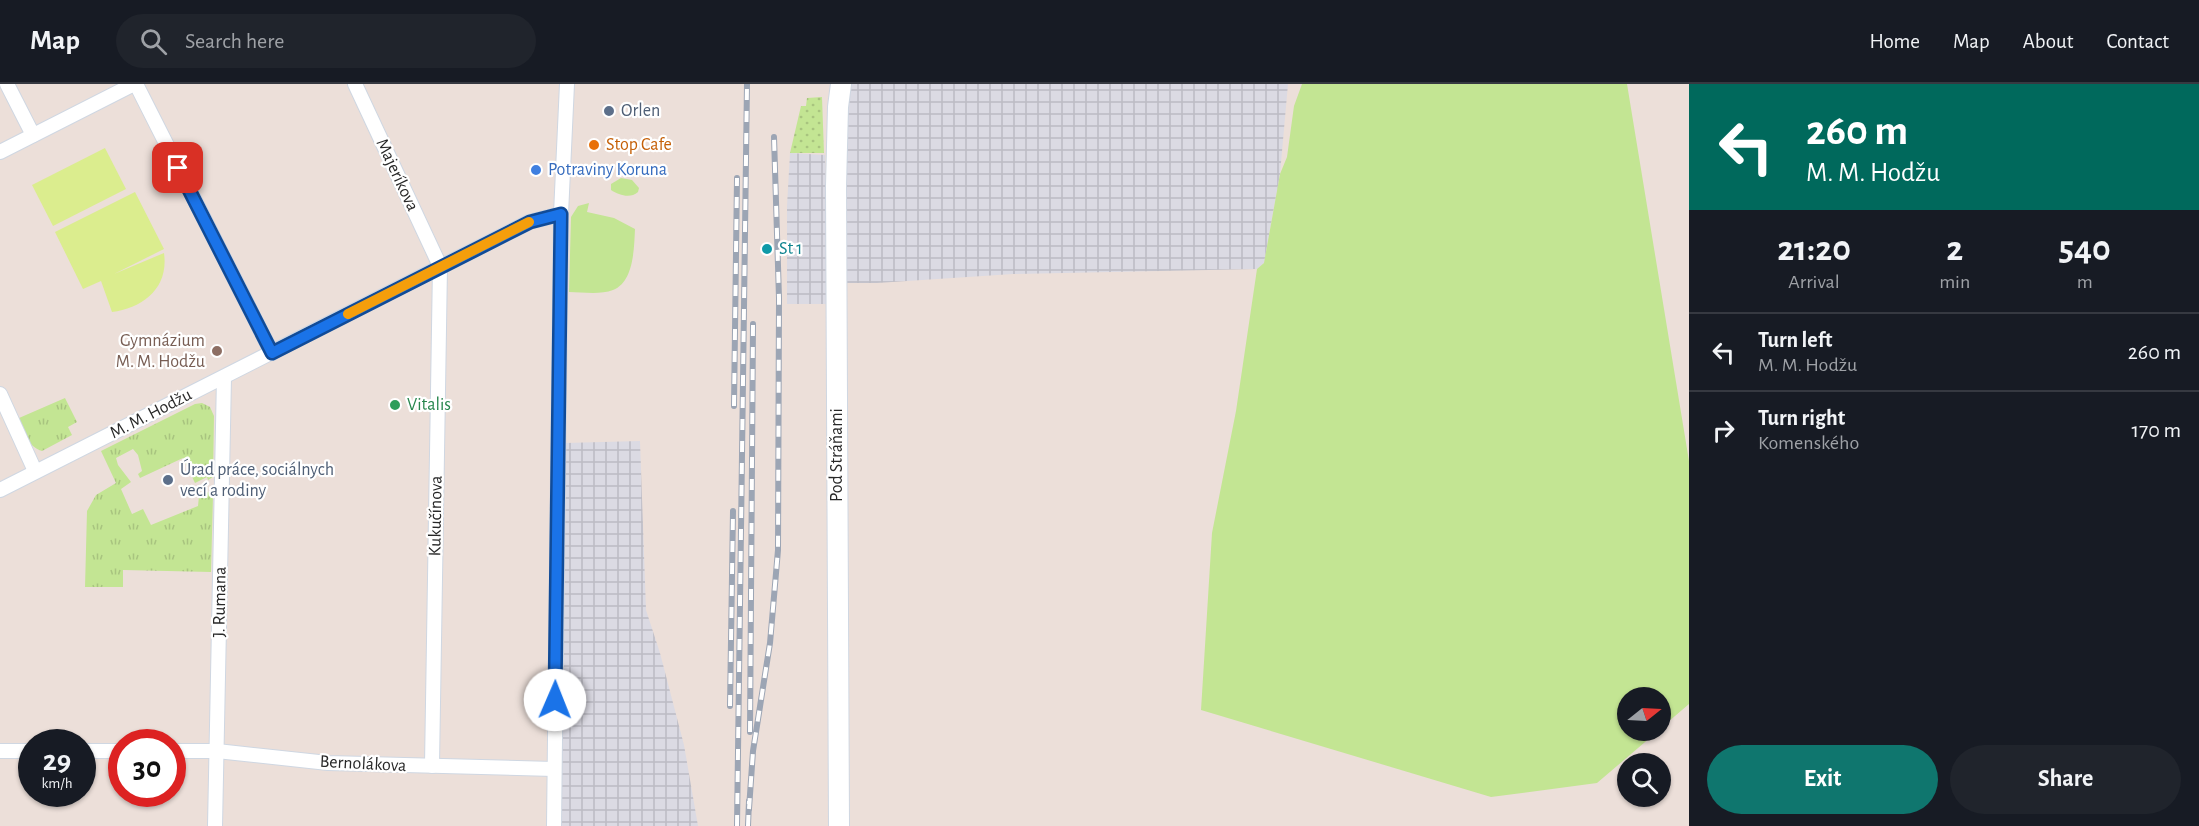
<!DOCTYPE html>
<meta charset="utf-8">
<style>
:root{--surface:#171b24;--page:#20242c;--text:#f1f3f6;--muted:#9ea1a6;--line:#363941;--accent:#0f766e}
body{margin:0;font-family:"Alegreya Sans",sans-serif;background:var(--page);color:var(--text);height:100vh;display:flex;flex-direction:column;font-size:22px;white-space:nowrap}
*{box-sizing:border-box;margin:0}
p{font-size:20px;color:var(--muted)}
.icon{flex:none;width:33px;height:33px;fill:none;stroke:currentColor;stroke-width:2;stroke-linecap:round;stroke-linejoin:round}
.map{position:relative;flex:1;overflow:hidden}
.sheet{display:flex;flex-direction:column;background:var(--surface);width:510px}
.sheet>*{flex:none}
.guide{background:#00695c;color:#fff;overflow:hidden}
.needle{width:39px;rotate:72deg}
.tools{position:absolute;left:1617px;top:603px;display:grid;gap:12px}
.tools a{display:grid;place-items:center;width:54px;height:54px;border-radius:50%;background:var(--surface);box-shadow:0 2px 4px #0004;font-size:30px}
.speed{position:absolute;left:18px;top:645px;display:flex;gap:12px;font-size:30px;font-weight:700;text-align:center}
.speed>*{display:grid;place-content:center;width:78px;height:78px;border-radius:50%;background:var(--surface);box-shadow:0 2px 4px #0004;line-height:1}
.speed small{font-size:15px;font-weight:400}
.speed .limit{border:9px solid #d22;background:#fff;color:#111}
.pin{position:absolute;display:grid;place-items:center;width:51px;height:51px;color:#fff;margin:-26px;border-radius:12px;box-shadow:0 3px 9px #0006}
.me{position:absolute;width:66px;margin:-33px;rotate:1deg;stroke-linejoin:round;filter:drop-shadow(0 0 4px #0008)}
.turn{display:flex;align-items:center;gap:21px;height:126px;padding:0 18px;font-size:27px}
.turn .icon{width:78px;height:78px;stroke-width:2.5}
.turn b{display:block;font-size:42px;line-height:51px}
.eta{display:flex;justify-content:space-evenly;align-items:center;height:102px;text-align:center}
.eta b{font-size:36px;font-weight:700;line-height:42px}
.action{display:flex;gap:12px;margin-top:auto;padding:12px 18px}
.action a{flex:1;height:69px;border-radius:36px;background:var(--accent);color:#fff;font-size:24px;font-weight:700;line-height:69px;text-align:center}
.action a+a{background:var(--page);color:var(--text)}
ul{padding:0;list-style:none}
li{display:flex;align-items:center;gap:18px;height:78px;padding:0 18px;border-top:2px solid var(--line)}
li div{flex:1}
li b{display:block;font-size:22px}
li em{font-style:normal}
header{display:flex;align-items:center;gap:36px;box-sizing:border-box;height:84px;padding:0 30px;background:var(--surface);border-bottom:2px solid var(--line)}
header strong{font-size:28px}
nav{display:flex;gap:33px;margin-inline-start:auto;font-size:21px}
.search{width:420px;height:54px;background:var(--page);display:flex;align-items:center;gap:15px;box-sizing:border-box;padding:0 21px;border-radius:33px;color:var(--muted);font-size:22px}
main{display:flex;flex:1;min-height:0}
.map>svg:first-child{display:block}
.industrial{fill:url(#industrial-grid)}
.grass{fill:#c3e593}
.park{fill:url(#park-tufts)}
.garden{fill:url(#garden-dots)}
.pitch{fill:#dbed8e}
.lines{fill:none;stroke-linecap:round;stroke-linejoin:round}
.street-casing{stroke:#cfd7e2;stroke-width:16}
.secondary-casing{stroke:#cfd7e2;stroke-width:22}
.street{stroke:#fff;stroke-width:14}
.secondary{stroke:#fff;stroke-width:20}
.rail-casing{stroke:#9ca5b4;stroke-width:6}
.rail{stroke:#fff;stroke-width:4;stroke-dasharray:11;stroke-linecap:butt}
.route-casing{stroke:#114b97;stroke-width:15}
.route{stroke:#1a73e8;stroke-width:10}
.slow{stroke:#f59e0b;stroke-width:10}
.service-dot{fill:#5c6f8a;stroke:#fff;stroke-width:2}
.food-dot{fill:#e8710a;stroke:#fff;stroke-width:2}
.shop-dot{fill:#3f7fe0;stroke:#fff;stroke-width:2}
.culture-dot{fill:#0f9aa8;stroke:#fff;stroke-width:2}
.education-dot{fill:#8d6e63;stroke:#fff;stroke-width:2}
.leisure-dot{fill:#2e9e5b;stroke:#fff;stroke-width:2}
.labels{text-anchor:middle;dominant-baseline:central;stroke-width:4.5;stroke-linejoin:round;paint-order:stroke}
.service-label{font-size:18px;fill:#4e5e75;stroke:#fff;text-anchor:start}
.food-label{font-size:18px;fill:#c56008;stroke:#fff;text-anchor:start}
.shop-label{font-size:18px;fill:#366cbe;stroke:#fff;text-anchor:start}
.street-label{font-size:18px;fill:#282828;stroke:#fff}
.culture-label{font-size:18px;fill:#0d838f;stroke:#fff;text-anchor:start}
.education-label{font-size:18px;fill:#785e54;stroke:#fff;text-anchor:end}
.leisure-label{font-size:18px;fill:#27864d;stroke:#fff;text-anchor:start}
</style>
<header>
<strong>Map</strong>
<div class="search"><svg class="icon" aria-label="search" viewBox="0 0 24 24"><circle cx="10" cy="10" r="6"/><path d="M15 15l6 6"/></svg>Search here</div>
<nav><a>Home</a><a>Map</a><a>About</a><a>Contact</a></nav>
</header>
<main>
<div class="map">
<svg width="1689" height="742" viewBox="0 0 1689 742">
<defs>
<pattern id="industrial-grid" width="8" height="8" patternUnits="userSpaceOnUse" patternTransform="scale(1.5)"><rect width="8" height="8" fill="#dbdae3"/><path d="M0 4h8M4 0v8" fill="none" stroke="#bcbbc3"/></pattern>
<pattern id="park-tufts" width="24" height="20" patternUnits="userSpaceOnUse" patternTransform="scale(1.5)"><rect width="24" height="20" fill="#c3e593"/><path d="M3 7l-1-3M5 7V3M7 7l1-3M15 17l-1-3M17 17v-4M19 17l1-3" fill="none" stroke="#a8c47f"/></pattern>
<pattern id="garden-dots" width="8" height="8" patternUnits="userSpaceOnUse" patternTransform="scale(1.5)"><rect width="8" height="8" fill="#c3e593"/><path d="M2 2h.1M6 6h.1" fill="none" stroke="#a8c47f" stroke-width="1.8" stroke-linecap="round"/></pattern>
</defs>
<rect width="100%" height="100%" fill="#ecdfd9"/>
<g class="industrial">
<path d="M852,0h436l-8,90 -16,89 -7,6 -244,5 -136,9h-36l4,-163z"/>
<path d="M790,69l35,2 3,149h-41v-98z"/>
<path d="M640,357l6,169 14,43 24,92 14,81h-141l8,-383z"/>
</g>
<g class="grass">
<path d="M1302,0h325l62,377v243l-28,24 -1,-30h-32v32l30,1 -61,52 -106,14 -290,-87 11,-177 24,-122 21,-142 7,-6 16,-89 7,-17 7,-51z"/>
<path d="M621,94l11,2 7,8 -1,4c-8,7 -19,3 -27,-2v-6z"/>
<path d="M589,119l-2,9 27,6 21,11c-1,19 -1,53 -22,61 -13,5 -31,2 -44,2l2,-75 7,-11z"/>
</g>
<g class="park">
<path d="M65,314l12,24 -9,5 4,8 -30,16c-15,-5 -18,-19 -23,-33z"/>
<path d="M202,319l8,4 4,9 -1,61 -5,3 -1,-3 -12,6 -12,-25 -43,20 -2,-4 4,-3 -4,-16 -5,-6 -17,9 2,7 13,17 -10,7 11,25 11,-5 8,16 47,-19 1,-10 7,-4 5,1 2,2 -2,77 -88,-2v17h-38l2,-76 9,-16 20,-12 -15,-32 94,-47z"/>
</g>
<path class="garden" d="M822,13l2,56h-34l11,-47h5l1,-8z"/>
<g class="pitch">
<path d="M105,64l21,41 -73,37 -21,-41z"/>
<path d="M135,108l29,57 -50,25 50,-21c5,35 -21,55 -52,59l-11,-31 -18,8 -28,-57z"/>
</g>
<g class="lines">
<defs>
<g id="street">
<path d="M7,0l26,51"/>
<path d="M136,0l136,269"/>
<path d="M355,0l85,182 -8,500"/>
<path d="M0,68l134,-68"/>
<path d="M0,310l35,77"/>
<path d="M0,406l529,-268 32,-8"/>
<path d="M0,667h32"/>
<path d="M82,667h40"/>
<path d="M172,667h45l111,12 226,6"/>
<path d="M215,742l9,-449"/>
<path d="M554,742l7,-612 6,-130"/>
</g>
<path id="secondary" d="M839,742l-3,-640 2,-79 3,-23"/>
</defs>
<use href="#street" class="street-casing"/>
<use href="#secondary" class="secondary-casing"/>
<use href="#street" class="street"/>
<use href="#secondary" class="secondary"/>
<defs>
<g id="rail">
<path d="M734,322l3,-228"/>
<path d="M730,622l3,-195"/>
<path d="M750,648l3,-408"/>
<path d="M749,725l4,-58 17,-108 8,-93 1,-252 -5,-161"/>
<path d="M737,742l10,-742"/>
<path d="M748,742l1,-25"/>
</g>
</defs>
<use href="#rail" class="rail-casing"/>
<use href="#rail" class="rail"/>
</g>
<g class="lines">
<defs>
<path id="route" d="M178,84l94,185 258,-131 31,-8 -6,486"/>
</defs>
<use href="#route" class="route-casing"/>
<use href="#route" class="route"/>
<path class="slow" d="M348,230l181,-92"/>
</g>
<g class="service-dot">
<circle cx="609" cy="27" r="6"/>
<circle cx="168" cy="396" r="6"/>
</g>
<circle class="food-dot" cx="594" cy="61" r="6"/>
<circle class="shop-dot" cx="536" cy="86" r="6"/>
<circle class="culture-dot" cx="767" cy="165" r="6"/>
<circle class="education-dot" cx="217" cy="267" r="6"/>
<circle class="leisure-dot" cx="395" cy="321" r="6"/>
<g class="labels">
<g class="service-label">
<text x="621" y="27">Orlen</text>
<text x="180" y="386">Úrad práce, sociálnych<tspan x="180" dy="21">vecí a rodiny</tspan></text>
</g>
<g class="food-label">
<text x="606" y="61">Stop Cafe</text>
</g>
<g class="shop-label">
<text x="548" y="86">Potraviny Koruna</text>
</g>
<g class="street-label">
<text transform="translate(397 91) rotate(65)">Majeríkova</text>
<text transform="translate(151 330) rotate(-27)">M. M. Hodžu</text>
<text transform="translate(837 371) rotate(-90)">Pod Stráňami</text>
<text transform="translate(436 432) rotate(-89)">Kukučínova</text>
<text transform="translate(220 518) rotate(-89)">J. Rumana</text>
<text transform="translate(363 680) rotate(3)">Bernolákova</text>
</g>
<g class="culture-label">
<text x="779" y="165">St 1</text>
</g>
<g class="education-label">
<text x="205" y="257">Gymnázium<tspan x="205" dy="21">M. M. Hodžu</tspan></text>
</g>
<g class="leisure-label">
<text x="407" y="321">Vitalis</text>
</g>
</g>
</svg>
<div class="tools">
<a><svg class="needle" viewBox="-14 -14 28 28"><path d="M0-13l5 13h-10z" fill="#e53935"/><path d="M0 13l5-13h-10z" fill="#9ea1a6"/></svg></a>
<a><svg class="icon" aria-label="search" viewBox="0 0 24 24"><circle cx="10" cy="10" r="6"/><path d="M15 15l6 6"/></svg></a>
</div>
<div class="speed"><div>29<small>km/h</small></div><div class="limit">30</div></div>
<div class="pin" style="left:178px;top:84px;background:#d93025"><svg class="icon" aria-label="arrive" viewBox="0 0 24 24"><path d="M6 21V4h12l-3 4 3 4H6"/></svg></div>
<svg class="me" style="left:555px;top:616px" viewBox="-20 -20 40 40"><circle r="19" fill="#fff"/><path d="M0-13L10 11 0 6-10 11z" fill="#1a73e8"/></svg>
</div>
<section class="sheet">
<div class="guide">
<div class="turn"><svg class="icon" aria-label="left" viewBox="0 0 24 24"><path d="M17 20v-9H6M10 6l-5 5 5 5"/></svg><div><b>260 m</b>M. M. Hodžu</div></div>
</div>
<div class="eta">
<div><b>21:20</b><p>Arrival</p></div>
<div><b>2</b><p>min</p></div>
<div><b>540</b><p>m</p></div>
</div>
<ul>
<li><svg class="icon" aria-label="left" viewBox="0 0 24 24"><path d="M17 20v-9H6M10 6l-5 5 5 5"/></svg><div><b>Turn left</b><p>M. M. Hodžu</p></div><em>260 m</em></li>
<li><svg class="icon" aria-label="right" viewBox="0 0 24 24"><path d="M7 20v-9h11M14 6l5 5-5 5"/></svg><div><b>Turn right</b><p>Komenského</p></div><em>170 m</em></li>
</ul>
<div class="action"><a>Exit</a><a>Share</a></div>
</section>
</main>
